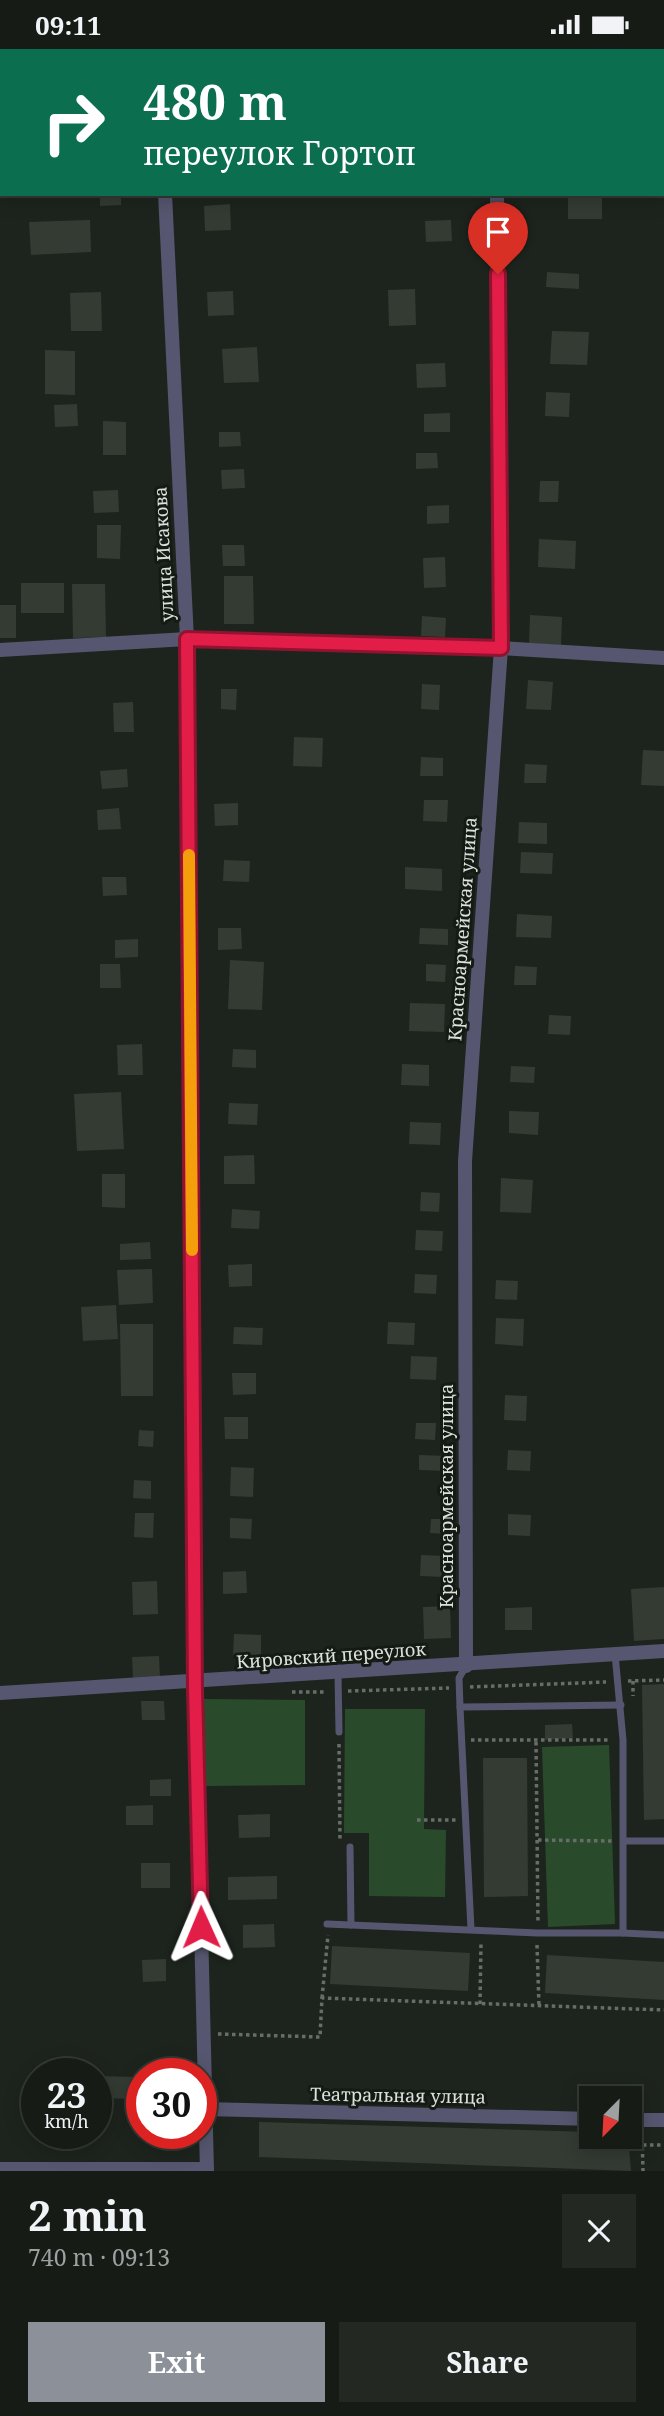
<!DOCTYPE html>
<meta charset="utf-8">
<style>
:root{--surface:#161b16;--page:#232823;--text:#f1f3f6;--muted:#9ea1a1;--line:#353935;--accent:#8c9099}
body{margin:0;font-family:"Noto Serif",serif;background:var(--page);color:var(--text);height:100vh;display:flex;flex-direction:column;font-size:26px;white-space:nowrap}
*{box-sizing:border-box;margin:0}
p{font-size:23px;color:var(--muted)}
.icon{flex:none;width:38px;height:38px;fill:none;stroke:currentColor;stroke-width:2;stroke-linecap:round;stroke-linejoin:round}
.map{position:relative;height:2122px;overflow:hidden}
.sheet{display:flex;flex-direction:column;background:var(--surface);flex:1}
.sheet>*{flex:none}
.guide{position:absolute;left:0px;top:0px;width:665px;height:147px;box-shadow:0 4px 18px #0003,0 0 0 2px var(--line);background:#0b6e4f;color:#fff;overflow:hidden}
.needle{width:46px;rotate:204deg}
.buttons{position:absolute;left:579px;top:2037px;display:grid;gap:14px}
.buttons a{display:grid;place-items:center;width:63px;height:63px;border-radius:0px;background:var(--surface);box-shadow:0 4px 18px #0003,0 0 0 2px var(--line);font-size:35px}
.speed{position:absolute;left:21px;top:2009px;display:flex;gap:14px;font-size:35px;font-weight:700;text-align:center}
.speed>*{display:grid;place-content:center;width:91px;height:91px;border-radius:50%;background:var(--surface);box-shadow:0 4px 18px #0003,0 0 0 2px var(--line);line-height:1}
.speed small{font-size:18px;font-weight:400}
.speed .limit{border:10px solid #d22;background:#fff;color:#111}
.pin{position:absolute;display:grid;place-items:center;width:60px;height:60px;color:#fff;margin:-72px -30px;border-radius:50% 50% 50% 0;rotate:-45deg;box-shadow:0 0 7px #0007}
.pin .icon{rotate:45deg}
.me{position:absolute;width:77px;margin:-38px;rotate:359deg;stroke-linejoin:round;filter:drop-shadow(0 0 5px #0008)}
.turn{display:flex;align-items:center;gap:24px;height:147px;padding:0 28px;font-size:32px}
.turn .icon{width:91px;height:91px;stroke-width:2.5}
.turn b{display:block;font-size:49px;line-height:60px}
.round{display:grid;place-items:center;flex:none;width:74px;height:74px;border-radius:0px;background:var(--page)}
.headline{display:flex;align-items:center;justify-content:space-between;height:119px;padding:0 28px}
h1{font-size:42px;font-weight:700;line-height:52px}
.button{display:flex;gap:14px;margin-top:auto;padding:14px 28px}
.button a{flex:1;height:80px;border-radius:0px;background:var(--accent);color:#fff;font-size:28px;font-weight:700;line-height:80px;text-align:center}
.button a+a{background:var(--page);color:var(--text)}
.status{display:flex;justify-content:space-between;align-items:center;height:49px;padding:0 35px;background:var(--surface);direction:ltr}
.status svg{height:19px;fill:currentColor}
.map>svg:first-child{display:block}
.green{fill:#294b2b}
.building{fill:#333b33}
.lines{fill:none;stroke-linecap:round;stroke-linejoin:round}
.path{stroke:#676d67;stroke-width:3.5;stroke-dasharray:3.5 3.5;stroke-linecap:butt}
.lane{stroke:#565670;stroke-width:7}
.street{stroke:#565670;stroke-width:14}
.route-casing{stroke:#92132f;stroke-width:18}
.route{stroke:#e11d48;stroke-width:12}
.slow{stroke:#f59e0b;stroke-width:12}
.labels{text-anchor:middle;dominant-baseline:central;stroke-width:6;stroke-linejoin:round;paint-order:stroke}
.street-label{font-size:18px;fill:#dce1dc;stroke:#141b14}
</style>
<div class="status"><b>09:11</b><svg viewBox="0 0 49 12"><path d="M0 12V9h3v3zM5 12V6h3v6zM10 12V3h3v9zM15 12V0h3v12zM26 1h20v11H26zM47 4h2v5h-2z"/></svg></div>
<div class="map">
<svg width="664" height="2122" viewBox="0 0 664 2122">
<rect width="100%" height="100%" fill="#1d241d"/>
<g class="green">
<path d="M204,1650l101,1v85l-100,1z"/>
<path d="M345,1660h80l-1,120 22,1 -1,67 -76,-1v-63h-25z"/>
<path d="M609,1696l6,179 -67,3 -6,-180z"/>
</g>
<g class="building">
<path d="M100,145h21v11l-21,1z"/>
<rect x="568" y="145" width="34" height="25"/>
<path d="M230,155l1,26 -26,1 -1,-25z"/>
<path d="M90,171l1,32 -60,3 -2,-33z"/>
<path d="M451,171l1,21 -26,1 -1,-21z"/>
<path d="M547,223l32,2v15l-33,-2z"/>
<path d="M415,240l1,36 -27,1 -1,-36z"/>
<path d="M233,242l1,24 -26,1 -1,-24z"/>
<path d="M101,243l1,39h-31l-1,-38z"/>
<path d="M552,282l37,1 -2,33 -37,-1z"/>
<path d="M257,298l2,35 -35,1 -2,-34z"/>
<path d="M45,301l30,1v44l-30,-1z"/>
<path d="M445,314l1,24 -29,1 -1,-24z"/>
<path d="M546,343l24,1 -1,24 -24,-1z"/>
<path d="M77,355l1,22 -23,1 -1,-22z"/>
<path d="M450,364v19h-26v-18z"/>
<path d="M103,372l23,1v33h-23z"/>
<path d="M219,383h21l1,14 -22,1z"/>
<path d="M416,404h21l1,15 -22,1z"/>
<path d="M244,420l1,19 -23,1 -1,-19z"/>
<path d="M540,432h19l-1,21h-19z"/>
<path d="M118,441l1,22 -25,1 -1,-22z"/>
<path d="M449,456v18l-22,1v-18z"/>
<path d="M97,476h24l-1,34 -23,-1z"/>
<path d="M539,490l37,2 -1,28 -37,-2z"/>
<path d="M222,496h22l1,21h-22z"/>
<path d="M445,508l1,30 -22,1 -1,-30z"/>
<path d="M224,527h29l1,48h-30z"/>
<rect x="21" y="534" width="43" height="30"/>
<path d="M72,535h33l1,53 -33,1z"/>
<rect x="0" y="556" width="16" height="33"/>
<path d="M530,566l32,2 -1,28 -32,-2z"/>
<path d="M422,567l24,2 -1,19 -24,-1z"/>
<path d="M528,631l25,2 -2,28 -25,-1z"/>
<path d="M422,635l18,1 -1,25 -18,-1z"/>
<path d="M221,640h16l-1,21 -15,-1z"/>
<path d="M133,653l1,30h-20l-1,-29z"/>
<path d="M294,688l29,1 -1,29 -29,-1z"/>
<path d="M643,701l21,1v35l-23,-1z"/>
<path d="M421,708l22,1v18h-23z"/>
<path d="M525,715l22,1 -1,18h-22z"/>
<path d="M127,720l1,18 -26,2 -2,-18z"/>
<path d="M424,751h24l-1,22 -24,-1z"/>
<path d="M238,754v22l-23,1 -1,-22z"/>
<path d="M119,759l2,21 -23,1 -1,-20z"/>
<path d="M519,773l28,1v21l-29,-1z"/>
<path d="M521,803l32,1 -1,21 -32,-1z"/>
<path d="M224,811l26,1 -1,21 -26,-1z"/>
<path d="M405,818l37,2v22l-37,-2z"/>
<path d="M102,828h24l1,18 -24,1z"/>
<path d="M517,865l35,2 -1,22 -35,-1z"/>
<path d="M218,879h23l1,21 -24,1z"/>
<path d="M420,879l28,1v16l-29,-1z"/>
<path d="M138,890v18l-23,1v-18z"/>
<path d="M230,911l34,2 -2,48 -34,-1z"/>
<path d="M100,915h20l1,24h-21z"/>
<path d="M426,915l20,1 -1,17 -19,-1z"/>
<path d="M515,917l22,1 -1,18h-22z"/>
<path d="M410,954l35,1 -1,28 -35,-1z"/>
<path d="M549,966l22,1 -1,19 -22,-1z"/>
<path d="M142,995l1,31h-25l-1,-30z"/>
<path d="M233,1000l23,1v18l-24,-1z"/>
<path d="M402,1015l27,1v21l-28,-1z"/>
<path d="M511,1017l24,1 -1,16 -24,-1z"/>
<path d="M121,1043l3,57 -47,2 -3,-57z"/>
<path d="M229,1054l29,1 -1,21 -29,-1z"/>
<path d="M509,1062l30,1 -1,23 -29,-2z"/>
<path d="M410,1073l31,1 -1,22 -31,-1z"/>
<path d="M254,1106l1,29h-31v-28z"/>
<path d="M102,1125h23v34l-23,-1z"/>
<path d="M501,1129l32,2 -2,33 -31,-1z"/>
<path d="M421,1143l19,1 -1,19 -19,-1z"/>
<path d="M232,1160l28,2 -1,18 -28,-1z"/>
<path d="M416,1181l27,1 -1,20 -27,-1z"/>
<path d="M150,1193l1,17 -31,1v-16z"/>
<path d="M252,1215v22l-23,1 -1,-22z"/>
<path d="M152,1220l1,34 -34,2 -2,-35z"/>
<path d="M415,1225l22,1 -1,19 -22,-1z"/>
<path d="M496,1231l22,1 -1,19 -22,-1z"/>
<path d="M116,1256l2,34 -35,2 -2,-34z"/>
<path d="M496,1269l28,1 -1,27 -28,-2z"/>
<path d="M388,1273l27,1 -1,22 -27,-1z"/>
<path d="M120,1275h33v72h-32z"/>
<path d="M234,1278l29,1 -1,17 -29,-1z"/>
<path d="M411,1307l26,1 -1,23 -26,-1z"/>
<path d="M232,1324h24v21l-23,1z"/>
<path d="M505,1346l22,1 -1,25 -22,-1z"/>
<path d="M224,1368h24v22h-23z"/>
<path d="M416,1374h20l-1,17 -20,-1z"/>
<path d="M139,1381l15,1 -1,16 -15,-1z"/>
<path d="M508,1401l23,1 -1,20 -23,-1z"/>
<path d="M419,1406l27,1 -1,15 -26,-1z"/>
<path d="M231,1418l23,1 -1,29 -23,-1z"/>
<path d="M134,1431l17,1v18l-18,-1z"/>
<path d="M135,1464h19l-1,25 -19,-1z"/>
<path d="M508,1465l23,1 -1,21 -22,-1z"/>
<path d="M230,1469l22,1 -1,20 -21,-1z"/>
<path d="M431,1470h17v15l-18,-1z"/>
<path d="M421,1506l24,1v21l-25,-1z"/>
<path d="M246,1522l1,22 -24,1v-22z"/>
<path d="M157,1532l1,33 -25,1 -1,-33z"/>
<path d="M664,1538v52l-30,2 -3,-52z"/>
<path d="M450,1557l1,32 -27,1 -1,-32z"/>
<path d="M532,1558v23h-27v-22z"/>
<path d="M234,1585l27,1v21l-28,-1z"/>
<path d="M159,1607l1,21 -27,1 -1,-21z"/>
<path d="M664,1635v135l-20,1 -2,-135z"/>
<path d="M141,1652h23l1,19h-23z"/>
<path d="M572,1675l1,14 -28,2v-15z"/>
<path d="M483,1709h44l1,138 -44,1z"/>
<path d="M171,1730v17h-21v-16z"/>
<path d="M153,1756v20h-27v-19z"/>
<path d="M270,1765v23l-31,1 -1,-23z"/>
<rect x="141" y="1814" width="29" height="25"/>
<path d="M277,1827v23l-49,1v-23z"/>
<path d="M274,1875l1,23 -32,1v-23z"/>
<path d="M332,1897l138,7 -2,38 -138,-7z"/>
<path d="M547,1906l117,7v38l-119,-7z"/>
<path d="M166,1910v22l-23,1 -1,-22z"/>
<path d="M96,2027l42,1 -1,22 -41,-1z"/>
<path d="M259,2073l333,10v5h36l3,34 -372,-14z"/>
</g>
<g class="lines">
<g class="path">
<path d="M628,1632l36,-1"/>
<path d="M633,1632v15"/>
<path d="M470,1638l136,-5"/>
<path d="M348,1642l101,-3"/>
<path d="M292,1643h34"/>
<path d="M471,1691h140"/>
<path d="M536,1693l2,181"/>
<path d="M339,1695l1,98"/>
<path d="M417,1771h39"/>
<path d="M538,1791l74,1"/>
<path d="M537,1896l2,61"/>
<path d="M322,1949l6,-63"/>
<path d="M480,1955l1,-61"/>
<path d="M218,1985l102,3 2,-39 342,12"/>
<path d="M642,2084l1,38"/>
<path d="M643,2096h21"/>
</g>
<g class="lane">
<path d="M338,1625l1,58"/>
<path d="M460,1658l-1,-29 7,-12"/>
<path d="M624,1792h40"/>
<path d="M350,1798l1,78"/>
<path d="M327,1875l211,9h85v-193l-8,-86"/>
<path d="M471,1880l-11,-222 161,-2"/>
<path d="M623,1884l41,2"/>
</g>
<g class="street">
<path d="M158,0v2"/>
<path d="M496,0v2"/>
<path d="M165,145l22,445 8,1043 12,489"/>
<path d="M0,601l187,-11 314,9 163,10"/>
<path d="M466,1617l-1,-505 36,-513 -4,-454"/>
<path d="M0,1644l664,-42"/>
<path d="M204,2060l388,10"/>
<path d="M630,2071h34"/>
<path d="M0,2120h207"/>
</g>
</g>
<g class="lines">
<defs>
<path id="route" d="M201,1878l-6,-238 -8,-1050 314,9 -3,-374"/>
</defs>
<use href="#route" class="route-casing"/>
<use href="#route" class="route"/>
<path class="slow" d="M189,806l3,395"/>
</g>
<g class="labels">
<g class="street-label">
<text transform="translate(163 505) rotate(-93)">улица Исакова</text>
<text transform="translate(462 880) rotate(-86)">Красноармейская улица</text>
<text transform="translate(446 1447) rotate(-90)">Красноармейская улица</text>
<text transform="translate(331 1606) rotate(-4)">Кировский переулок</text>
<text transform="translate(398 2046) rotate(1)">Театральная улица</text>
</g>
</g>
</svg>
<div class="buttons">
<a><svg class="needle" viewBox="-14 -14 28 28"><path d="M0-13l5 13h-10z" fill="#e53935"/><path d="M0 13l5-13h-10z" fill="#9ea1a1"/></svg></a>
</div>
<div class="speed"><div>23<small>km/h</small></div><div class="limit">30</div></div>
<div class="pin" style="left:498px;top:225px;background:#d93025"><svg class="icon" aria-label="arrive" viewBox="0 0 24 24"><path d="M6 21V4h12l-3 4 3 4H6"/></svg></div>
<svg class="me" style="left:201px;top:1878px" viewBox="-20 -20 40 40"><path d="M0-17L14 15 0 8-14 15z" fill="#e11d48" stroke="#fff" stroke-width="4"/></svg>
<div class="guide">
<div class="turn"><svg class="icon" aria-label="right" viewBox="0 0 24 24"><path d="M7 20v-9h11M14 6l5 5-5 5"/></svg><div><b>480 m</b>переулок Гортоп</div></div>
</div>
</div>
<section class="sheet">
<div class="headline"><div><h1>2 min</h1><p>740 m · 09:13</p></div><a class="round"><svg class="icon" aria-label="close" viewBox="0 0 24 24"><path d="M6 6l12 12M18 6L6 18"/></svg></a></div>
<div class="button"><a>Exit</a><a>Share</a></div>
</section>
